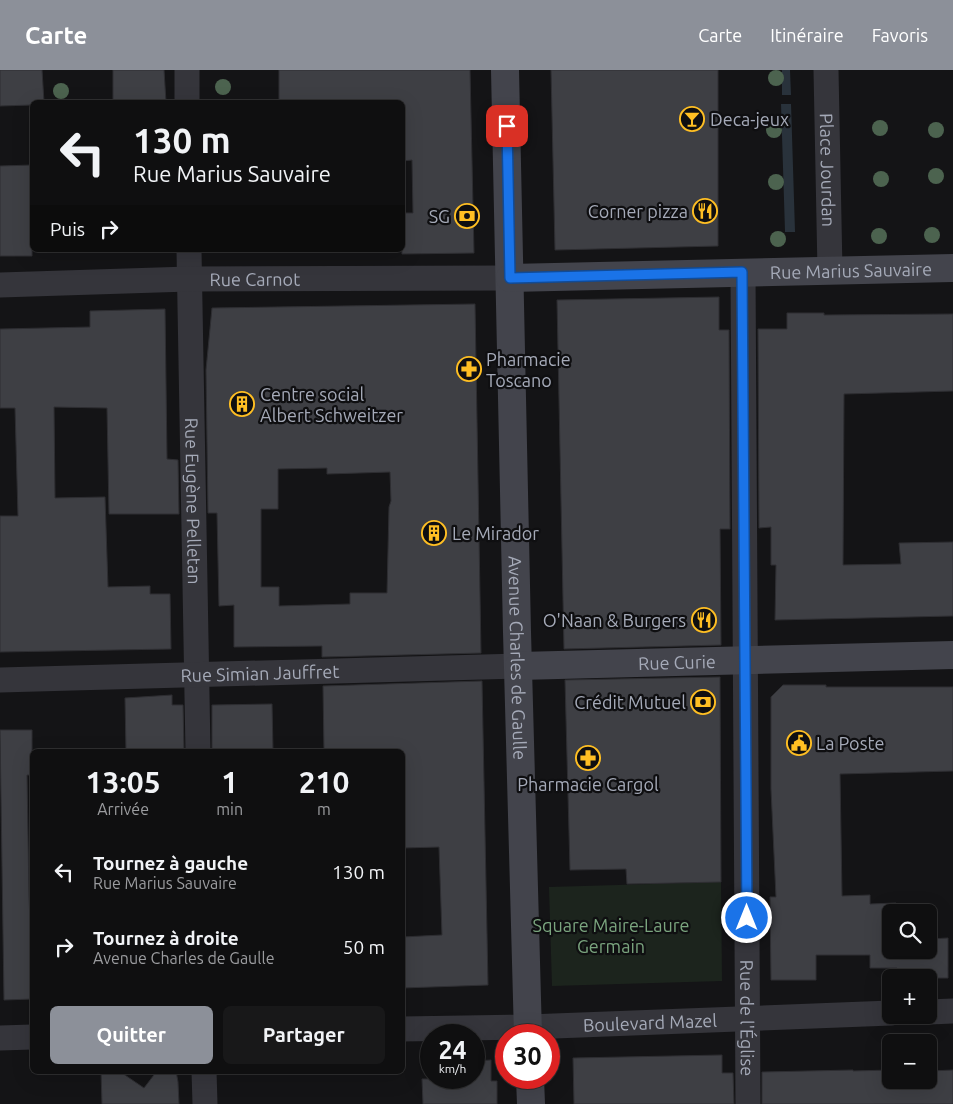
<!DOCTYPE html>
<html lang="fr">
<meta charset="utf-8">
<style>
:root{--surface:#0f0f10;--page:#181819;--text:#f1f3f6;--muted:#9b9c9f;--line:#2f2f30;--accent:#8c9099}
body{margin:0;font-family:Ubuntu,sans-serif;background:var(--page);color:var(--text);height:100vh;display:flex;flex-direction:column;font-size:19px;white-space:nowrap}
*{box-sizing:border-box;margin:0}
p{font-size:16px;color:var(--muted)}
.icon{flex:none;width:28px;height:28px;fill:none;stroke:currentColor;stroke-width:2;stroke-linecap:round;stroke-linejoin:round}
.map{position:relative;flex:1;overflow:hidden}
.panel{position:absolute;left:30px;top:679px;width:375px;height:325px;display:flex;flex-direction:column;background:var(--surface);border-radius:8px;box-shadow:0 5px 20px #0002,0 0 0 1px var(--line)}
.panel>*{flex:none}
.hud{position:absolute;left:30px;top:30px;width:375px;height:152px;border-radius:8px;box-shadow:0 5px 20px #0002,0 0 0 1px var(--line);background:#0f0f10;color:var(--text);overflow:hidden}
.tools{position:absolute;left:882px;top:834px;display:grid;gap:10px}
.tools a{display:grid;place-items:center;width:55px;height:55px;border-radius:8px;background:var(--surface);box-shadow:0 5px 20px #0002,0 0 0 1px var(--line);font-size:25px}
.speed{position:absolute;left:420px;top:954px;display:flex;gap:10px;font-size:25px;font-weight:700;text-align:center}
.speed>*{display:grid;place-content:center;width:65px;height:65px;border-radius:50%;background:var(--surface);box-shadow:0 5px 20px #0002,0 0 0 1px var(--line);line-height:1}
.speed small{font-size:12px;font-weight:400}
.speed .limit{border:8px solid #d22;background:#fff;color:#111}
.pin{position:absolute;display:grid;place-items:center;width:42px;height:42px;color:#fff;margin:-21px;border-radius:10px;box-shadow:0 2px 8px #0006}
.me{position:absolute;width:55px;margin:-28px;rotate:0deg;stroke-linejoin:round;filter:drop-shadow(0 0 4px #0008)}
.turn{display:flex;align-items:center;gap:18px;height:105px;padding:0 20px;font-size:22px}
.turn .icon{width:65px;height:65px;stroke-width:2.5}
.turn b{display:block;font-size:35px;line-height:42px}
.then{display:flex;align-items:center;height:48px;padding:0 20px;background:#0003;gap:10px;font-size:19px}
.eta{display:flex;justify-content:space-evenly;align-items:center;height:85px;text-align:center}
.eta b{font-size:30px;font-weight:700;line-height:35px}
.action{display:flex;gap:10px;margin-top:auto;padding:10px 20px}
.action a{flex:1;height:58px;border-radius:8px;background:var(--accent);color:#fff;font-size:20px;font-weight:700;line-height:58px;text-align:center}
.action a+a{background:var(--page);color:var(--text)}
ul{padding:0;list-style:none}
li{display:flex;align-items:center;gap:15px;height:75px;padding:0 20px}
li div{flex:1}
li b{display:block;font-size:19px}
li em{font-style:normal}
header{display:flex;align-items:center;gap:30px;box-sizing:border-box;height:70px;padding:0 25px;background:var(--accent);color:#fff}
header strong{font-size:24px}
nav{display:flex;gap:28px;margin-inline-start:auto;font-size:18px}
.map>svg:first-child{display:block}
.green{fill:#1c241d}
.water{fill:#29323b}
.building{fill:#3e3f44;stroke:#2e2e32;fill-rule:evenodd}
.lines{fill:none;stroke-linecap:round;stroke-linejoin:round}
.minor{stroke:#35353b;stroke-width:25}
.secondary{stroke:#43444c;stroke-width:28}
.tree{fill:#4c634f}
.route-casing{stroke:#114b97;stroke-width:12}
.route{stroke:#1a73e8;stroke-width:9}
.labels{text-anchor:middle;dominant-baseline:central;stroke-width:4.5;stroke-linejoin:round;paint-order:stroke}
.poi-label{font-size:18px;fill:#a5aab8;stroke:#0f0f11;text-anchor:start}
.street-label{font-size:18px;fill:#a5aab8;stroke:#0f0f11}
.park-label{font-size:18px;fill:#7aa47e;stroke:#0f0f11}
</style>
<header>
<strong>Carte</strong>
<nav><a>Carte</a><a>Itinéraire</a><a>Favoris</a></nav>
</header>
<div class="map">
<svg width="953" height="1034" viewBox="0 0 953 1034">
<rect width="100%" height="100%" fill="#141416"/>
<path class="green" d="M721,812l1,99 -170,5 -3,-99z"/>
<g class="water">
<path d="M782,0h8l1,25h-9z"/>
<path d="M781,34h10l4,128h-10z"/>
</g>
<g class="building">
<path d="M0,0h42l2,32h-12v3l-32,1z"/>
<path d="M113,0h51l2,32h-53z"/>
<path d="M279,0h191l4,183 -72,1v-41h11l-1,-53 -10,1v-59h-123z"/>
<path d="M551,0h167v176l-163,4z"/>
<path d="M32,95v91h-32v-90z"/>
<path d="M719,227v33h10l1,199h-10l1,116 -157,4 -7,-349z"/>
<path d="M475,234l6,349 -159,4v-11l-88,1v-42l-15,1 -2,-93h-9l-2,-143 6,-62zM327,398v6l63,-2 1,29 -2,6 -2,86h-37v11l-71,2v-19h-18v-78h17v-40z"/>
<path d="M165,239l2,150 11,1 1,54h-70l-2,-106 -53,-1 1,91 50,-1 3,90 42,-1v8h20l1,55 -171,3v-136h18l-3,-108h-15v-79l90,-2v-16z"/>
<path d="M787,243h37v2l129,-1v77l-109,3 -1,171 58,-1 -2,-21 54,-1v74l-178,4 1,-55h-5v-38l-12,1 -1,-199h29z"/>
<path d="M720,607l1,205 -94,2 -1,-15 -56,1 -5,-190z"/>
<path d="M482,611l6,304 -86,3v-51l40,-2 -3,-88 -37,1v-97h-78l-1,-65z"/>
<path d="M783,615h43v2h127v84l-113,3 2,122 28,-1v9l26,-1v9h-5v38h38v-11l19,-1v40h-51v-10h-27v-13h-54v25h-45l-1,-83h6l-5,-108v-92z"/>
<path d="M172,625v10h11l1,46h-58l-1,-53z"/>
<path d="M272,634l1,47h-61v-46z"/>
<path d="M0,660h32v45h-5l2,122 1,24h2v78l-28,1z"/>
<path d="M722,985v18h11l1,31h-160l-1,-46z"/>
<path d="M491,990v21h6v23h-74l-1,-25h7v-17h2v16h43v-17z"/>
<path d="M853,1000v1l38,-1v10h38v-9l24,-1v34h-191v-32z"/>
<path d="M101,1001h18l25,17 13,-17h19l2,11 1,22h-77z"/>
</g>
<g class="lines">
<g class="minor">
<path d="M187,0v32"/>
<path id="s1" d="M826,0l4,201"/>
<path id="s2" d="M189,180l9,501"/>
<path id="s3" d="M743,202l5,832"/>
<path id="s4" d="M0,215l189,-6 321,-1"/>
<path id="s5" d="M0,610l519,-14"/>
<path d="M929,942l24,-1"/>
<path id="s6" d="M402,959l126,-2 363,-14"/>
<path d="M0,968l32,-1"/>
<path d="M204,1001l1,33"/>
</g>
<g class="secondary">
<path id="s7" d="M505,0l12,562 11,403"/>
<path id="s8" d="M510,208l443,-10"/>
<path id="s9" d="M519,596l434,-11"/>
<path d="M530,1008l1,26"/>
</g>
</g>
<g class="tree">
<circle cx="776" cy="8" r="8"/>
<circle cx="223" cy="17" r="8"/>
<circle cx="61" cy="21" r="8"/>
<circle cx="880" cy="58" r="8"/>
<circle cx="774" cy="60" r="8"/>
<circle cx="936" cy="60" r="8"/>
<circle cx="936" cy="106" r="8"/>
<circle cx="881" cy="109" r="8"/>
<circle cx="776" cy="112" r="8"/>
<circle cx="932" cy="165" r="8"/>
<circle cx="879" cy="166" r="8"/>
<circle cx="778" cy="169" r="8"/>
</g>
<g class="lines">
<defs>
<path id="route" d="M507,56l3,152 232,-6 5,646"/>
</defs>
<use href="#route" class="route-casing"/>
<use href="#route" class="route"/>
</g>
<defs>
<symbol id="bar-ring" viewBox="-11 -11 22 22"><circle r="9.5" fill="#0f0f11" stroke="#ffbf23" stroke-width="1.5"/><path d="M-6-5H6L.8 .8V4.5H3.5V6h-7V4.5H-.8V.8Z" fill="#ffbf23"/></symbol>
<symbol id="restaurant-ring" viewBox="-11 -11 22 22"><circle r="9.5" fill="#0f0f11" stroke="#ffbf23" stroke-width="1.5"/><path d="M-5-6h1v4h1v-4h1v4h1v-4h1v5L-1.5 .5V6h-2V.5L-5-1ZM5-6V6H3V1.5H1.5Q1.5-4 5-6Z" fill="#ffbf23"/></symbol>
<symbol id="bank-ring" viewBox="-11 -11 22 22"><circle r="9.5" fill="#0f0f11" stroke="#ffbf23" stroke-width="1.5"/><path d="M-6-4H6V4H-6ZM0-2.3a2.3 2.3 0 1 0 0 4.6a2.3 2.3 0 1 0 0-4.6Z" fill="#ffbf23"/></symbol>
<symbol id="pharmacy-ring" viewBox="-11 -11 22 22"><circle r="9.5" fill="#0f0f11" stroke="#ffbf23" stroke-width="1.5"/><path d="M-2-6h4v4h4v4h-4v4h-4v-4h-4v-4h4Z" fill="#ffbf23"/></symbol>
<symbol id="building-ring" viewBox="-11 -11 22 22"><circle r="9.5" fill="#0f0f11" stroke="#ffbf23" stroke-width="1.5"/><path d="M-4-6H4V6H1V3H-1V6H-4ZM-2.5-4.3h1.7v1.8h-1.7ZM.8-4.3h1.7v1.8H.8ZM-2.5-1h1.7V.8h-1.7ZM.8-1h1.7V.8H.8Z" fill="#ffbf23"/></symbol>
<symbol id="civic-ring" viewBox="-11 -11 22 22"><circle r="9.5" fill="#0f0f11" stroke="#ffbf23" stroke-width="1.5"/><path d="M-.6-6.5H3V-4.5H.6V-3L4-1V1h2V6H-6V1h2V-1L-.6-3ZM-1.2 2.5V6h2.4V2.5Z" fill="#ffbf23"/></symbol>
</defs>
<g fill-rule="evenodd">
<use href="#bar-ring" x="678" y="35" width="28" height="28"/>
<use href="#restaurant-ring" x="691" y="127" width="28" height="28"/>
<use href="#bank-ring" x="453" y="132" width="28" height="28"/>
<use href="#pharmacy-ring" x="455" y="285" width="28" height="28"/>
<use href="#building-ring" x="228" y="320" width="28" height="28"/>
<use href="#building-ring" x="420" y="449" width="28" height="28"/>
<use href="#restaurant-ring" x="690" y="536" width="28" height="28"/>
<use href="#bank-ring" x="689" y="618" width="28" height="28"/>
<use href="#civic-ring" x="785" y="659" width="28" height="28"/>
<use href="#pharmacy-ring" x="574" y="674" width="28" height="28"/>
</g>
<g class="labels">
<g class="poi-label">
<text x="710" y="49">Deca-jeux</text>
<text x="688" y="141" text-anchor="end">Corner pizza</text>
<text x="450" y="146" text-anchor="end">SG</text>
<text x="486" y="289">Pharmacie<tspan x="486" dy="21">Toscano</tspan></text>
<text x="260" y="324">Centre social<tspan x="260" dy="21">Albert Schweitzer</tspan></text>
<text x="452" y="463">Le Mirador</text>
<text x="686" y="550" text-anchor="end">O'Naan &amp; Burgers</text>
<text x="686" y="632" text-anchor="end">Crédit Mutuel</text>
<text x="816" y="673">La Poste</text>
<text x="588" y="714" text-anchor="middle">Pharmacie Cargol</text>
</g>
<g class="street-label">
<text stroke="none"><textPath href="#s1" startOffset="100">Place Jourdan</textPath></text>
<text stroke="none"><textPath href="#s8" startOffset="341">Rue Marius Sauvaire</textPath></text>
<text stroke="none"><textPath href="#s4" startOffset="255">Rue Carnot</textPath></text>
<text stroke="none"><textPath href="#s2" startOffset="251">Rue Eugène Pelletan</textPath></text>
<text stroke="none"><textPath href="#s7" startOffset="588">Avenue Charles de Gaulle</textPath></text>
<text stroke="none"><textPath href="#s9" startOffset="158">Rue Curie</textPath></text>
<text stroke="none"><textPath href="#s5" startOffset="260">Rue Simian Jauffret</textPath></text>
<text stroke="none"><textPath href="#s3" startOffset="746">Rue de l'Église</textPath></text>
<text stroke="none"><textPath href="#s6" startOffset="248">Boulevard Mazel</textPath></text>
</g>
<g class="park-label">
<text x="611" y="855">Square Maire-Laure<tspan x="611" dy="21">Germain</tspan></text>
</g>
</g>
</svg>
<div class="tools">
<a><svg class="icon" aria-label="search" viewBox="0 0 24 24"><circle cx="10" cy="10" r="6"/><path d="M15 15l6 6"/></svg></a>
<a>+</a>
<a>−</a>
</div>
<div class="speed"><div>24<small>km/h</small></div><div class="limit">30</div></div>
<div class="pin" style="left:507px;top:56px;background:#d93025"><svg class="icon" aria-label="arrive" viewBox="0 0 24 24"><path d="M6 21V4h12l-3 4 3 4H6"/></svg></div>
<svg class="me" style="left:747px;top:848px" viewBox="-20 -20 40 40"><circle r="17" fill="#1a73e8" stroke="#fff" stroke-width="3"/><path d="M0-11L8 9 0 5-8 9z" fill="#fff"/></svg>
<div class="hud">
<div class="turn"><svg class="icon" aria-label="left" viewBox="0 0 24 24"><path d="M17 20v-9H6M10 6l-5 5 5 5"/></svg><div><b>130 m</b>Rue Marius Sauvaire</div></div>
<div class="then">Puis<svg class="icon" aria-label="right" viewBox="0 0 24 24"><path d="M7 20v-9h11M14 6l5 5-5 5"/></svg></div>
</div>
<section class="panel">
<div class="eta">
<div><b>13:05</b><p>Arrivée</p></div>
<div><b>1</b><p>min</p></div>
<div><b>210</b><p>m</p></div>
</div>
<ul>
<li><svg class="icon" aria-label="left" viewBox="0 0 24 24"><path d="M17 20v-9H6M10 6l-5 5 5 5"/></svg><div><b>Tournez à gauche</b><p>Rue Marius Sauvaire</p></div><em>130 m</em></li>
<li><svg class="icon" aria-label="right" viewBox="0 0 24 24"><path d="M7 20v-9h11M14 6l5 5-5 5"/></svg><div><b>Tournez à droite</b><p>Avenue Charles de Gaulle</p></div><em>50 m</em></li>
</ul>
<div class="action"><a>Quitter</a><a>Partager</a></div>
</section>
</div>
